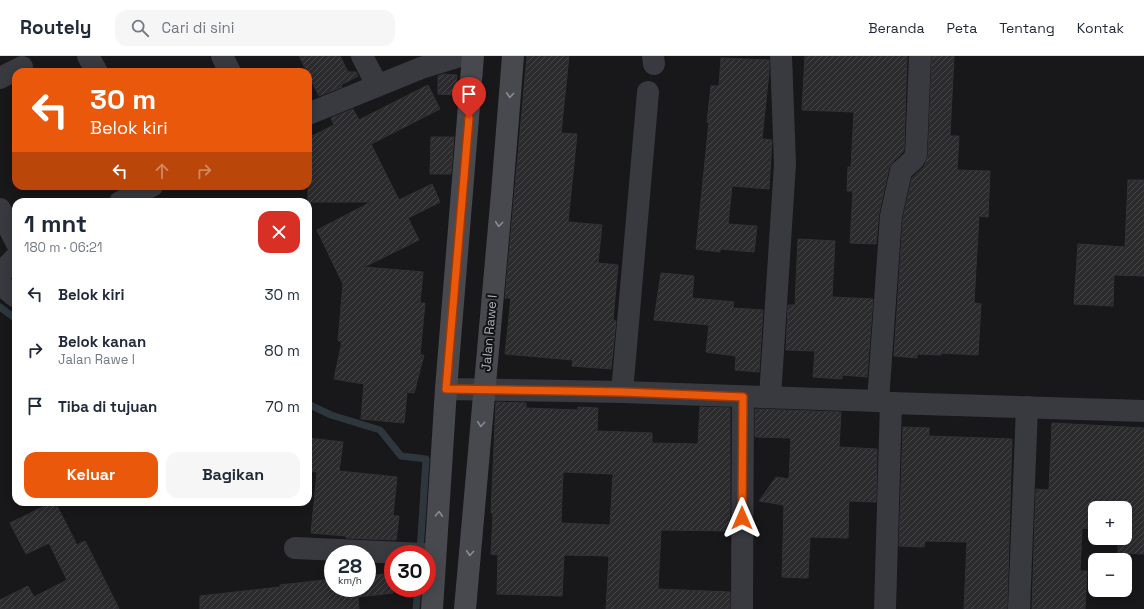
<!DOCTYPE html>
<html lang="id">
<meta charset="utf-8">
<style>
:root{--surface:#fff;--page:#f6f6f7;--text:#1f2937;--muted:#747a83;--line:#e0e1e3;--accent:#ea580c}
body{margin:0;font-family:"Space Grotesk",sans-serif;background:var(--page);color:var(--text);height:100vh;display:flex;flex-direction:column;font-size:15px;white-space:nowrap}
*{box-sizing:border-box;margin:0}
p{font-size:13px;color:var(--muted)}
.icon{flex:none;width:22px;height:22px;fill:none;stroke:currentColor;stroke-width:2;stroke-linecap:round;stroke-linejoin:round}
.map{position:relative;flex:1;overflow:hidden}
.panel{position:absolute;left:12px;top:142px;width:300px;height:308px;display:flex;flex-direction:column;background:var(--surface);border-radius:12px;box-shadow:0 2px 10px #0003}
.panel>*{flex:none}
.hud{position:absolute;left:12px;top:12px;width:300px;height:122px;border-radius:12px;box-shadow:0 2px 10px #0003;background:#ea580c;color:#fff;overflow:hidden}
.buttons{position:absolute;left:1088px;top:445px;display:grid;gap:8px}
.buttons a{display:grid;place-items:center;width:44px;height:44px;border-radius:8px;background:var(--surface);box-shadow:0 2px 10px #0003;font-size:20px}
.speed{position:absolute;left:324px;top:489px;display:flex;gap:8px;font-size:20px;font-weight:700;text-align:center}
.speed>*{display:grid;place-content:center;width:52px;height:52px;border-radius:50%;background:var(--surface);box-shadow:0 2px 10px #0003;line-height:1}
.speed small{font-size:10px;font-weight:400}
.speed .limit{border:6px solid #d22;background:#fff;color:#111}
.pin{position:absolute;display:grid;place-items:center;width:34px;height:34px;color:#fff;margin:-41px -17px;border-radius:50% 50% 50% 0;rotate:-45deg;box-shadow:0 0 4px #0007}
.pin .icon{rotate:45deg}
.me{position:absolute;width:44px;margin:-22px;rotate:0deg;stroke-linejoin:round;filter:drop-shadow(0 0 3px #0008)}
.turn{display:flex;align-items:center;gap:14px;height:84px;padding:0 12px;font-size:18px}
.turn .icon{width:52px;height:52px;stroke-width:2.5}
.turn b{display:block;font-size:28px;line-height:34px}
.lanes{display:flex;align-items:center;height:38px;padding:0 12px;background:#0003;justify-content:center;gap:20px;direction:ltr}
.lanes .off{opacity:.35}
.round{display:grid;place-items:center;flex:none;width:42px;height:42px;border-radius:12px;background:var(--page)}
.summary{display:flex;align-items:center;justify-content:space-between;height:68px;padding:0 12px}
h1{font-size:24px;font-weight:700;line-height:30px}
.action{display:flex;gap:8px;margin-top:auto;padding:8px 12px}
.action a{flex:1;height:46px;border-radius:12px;background:var(--accent);color:#fff;font-size:16px;font-weight:700;line-height:46px;text-align:center}
.action a+a{background:var(--page);color:var(--text)}
ul{padding:0;list-style:none}
li{display:flex;align-items:center;gap:12px;height:56px;padding:0 12px}
li div{flex:1}
li b{display:block;font-size:15px}
li em{font-style:normal}
header{display:flex;align-items:center;gap:24px;box-sizing:border-box;height:56px;padding:0 20px;background:var(--surface);border-bottom:1px solid var(--line)}
header strong{font-size:19px}
nav{display:flex;gap:22px;margin-inline-start:auto;font-size:14px}
.search{width:280px;height:36px;background:var(--page);display:flex;align-items:center;gap:10px;box-sizing:border-box;padding:0 14px;border-radius:12px;color:var(--muted);font-size:15px}
.map>svg:first-child{display:block}
.lines{fill:none;stroke-linecap:round;stroke-linejoin:round}
.stream{stroke:#2e373e;stroke-width:7}
.building{fill:url(#building-hatch);stroke:#323236;fill-rule:evenodd}
.street{stroke:#393a3f;stroke-width:22}
.secondary{stroke:#47494f;stroke-width:22}
.oneway{stroke:#888b95}
.route-casing{stroke:#983908;stroke-width:10}
.route{stroke:#ea580c;stroke-width:7}
.labels{text-anchor:middle;dominant-baseline:central;stroke-width:4;stroke-linejoin:round;paint-order:stroke}
.street-label{font-size:13px;fill:#abafba;stroke:#131315}
</style>
<header>
<strong>Routely</strong>
<div class="search"><svg class="icon" aria-label="search" viewBox="0 0 24 24"><circle cx="10" cy="10" r="6"/><path d="M15 15l6 6"/></svg>Cari di sini</div>
<nav><a>Beranda</a><a>Peta</a><a>Tentang</a><a>Kontak</a></nav>
</header>
<div class="map">
<svg width="1144" height="553" viewBox="0 0 1144 553">
<defs>
<pattern id="building-hatch" width="6" height="6" patternUnits="userSpaceOnUse"><rect width="6" height="6" fill="#2b2b2e"/><path d="M-1 1l2-2M0 6l6-6M5 7l2-2" fill="none" stroke="#47474a"/></pattern>
</defs>
<rect width="100%" height="100%" fill="#18181a"/>
<g class="lines">
<g class="stream">
<path d="M0,251l16,12"/>
<path d="M308,348l23,11 49,15 21,26 25,3 -6,93"/>
<path d="M416,553l2,-21"/>
</g>
</g>
<g class="building">
<path d="M299,0h41l8,16h8l2,4 -17,9 1,2 -23,9z"/>
<path d="M527,0h42l-8,77 16,1 -9,88 34,3 -4,38 20,2 -5,55 3,1 -5,48 -39,-3 1,-6 -68,-6 6,-56h-6z"/>
<path d="M805,0h102l-3,95 -11,11 -4,6 -10,45 -3,31 -26,-1 3,-52h-6l1,-24h3l3,-55 -52,-2z"/>
<path d="M932,0h22l-4,80h9l-2,34 33,1 -2,46 -9,-1 -5,87 7,1 -3,51 -37,-2v2l-24,-1v4l-23,-2 9,-138 9,-40 12,-11 4,-11z"/>
<path d="M721,2l48,2v12l-7,67 10,1 -3,49 -37,-3 -4,38 29,2 -3,26 -34,-3v3l-24,-3 13,-127h-2l4,-36h8z"/>
<path d="M443,18l14,1 -1,20 -18,-1v-18z"/>
<path d="M428,29l12,24 -69,35 28,56 33,-16 8,18 -32,16 11,22 -55,27 59,5 -3,31h5l-5,52h4l-10,38 -7,-1 -3,31 -43,-4 3,-35 -30,-5 8,-38h-4l5,-57 -26,-54 54,-28h-63v-64l26,-13 -3,-7 22,-9 6,11z"/>
<path d="M431,81h23l-3,37h-21z"/>
<path d="M1128,124h16v96l-30,-1 -1,31 -39,-2 4,-60 47,3z"/>
<path d="M798,183l37,2 -3,56 41,2 -6,78 -25,-2v4l-29,-2 2,-26 -29,-1 2,-45h7z"/>
<path d="M661,217l33,3 -2,22 42,4 -1,6 30,2 -4,62 -24,-2 1,-14 -30,-4 3,-27 -55,-5z"/>
<path d="M496,346l30,1v5l52,2v-3l20,1 -1,23 55,2v10l46,1 2,-37 30,1v123l-69,-1 -3,59 72,3v17h-124l3,-53 -45,-1 -2,41 -65,-2 1,-39 -7,-1 2,-41h-2zM563,416l50,2 -3,51 -49,-2z"/>
<path d="M755,353l86,3 -2,35 38,2 -1,53 -27,-1 -1,37 -38,-1 -2,41 -26,-1 2,-72 -25,-4 17,-24 13,2 2,-41 -36,-1z"/>
<path d="M1052,367l92,5v126l-26,-1v-15h7v-30h-30v21l-13,-1 -2,43h7l-2,38h-53l4,-120 13,1z"/>
<path d="M903,371l26,1v8l83,3 -5,170h-43l3,-67 -42,-1 -1,6 -25,-1z"/>
<path d="M308,382l35,4 -4,29 58,6 -4,39h6l-3,24 -50,-2v-2l-35,-3 6,-61 -9,-1z"/>
<path d="M53,446h2l22,43 8,-4 34,68h-119v-9l28,-14 6,11 33,-17 -18,-37 -23,11 -16,-31z"/>
<path d="M393,517v20l-35,4 1,12h-159v-13l80,-9v-2l53,-6v9h34v-12z"/>
</g>
<g class="lines">
<g class="street">
<path d="M88,0l9,16"/>
<path d="M222,0l8,16"/>
<path d="M362,0l15,29"/>
<path d="M653,0l1,8"/>
<path d="M0,22l22,-11"/>
<path d="M308,58l113,-46 39,-12"/>
<path d="M120,146l32,-16"/>
<path d="M0,153l16,33"/>
<path d="M0,218l16,-17"/>
<path d="M0,228l16,13"/>
<path d="M446,333l176,3 256,9 13,2 253,8"/>
<path d="M622,336l26,-300"/>
<path d="M770,341l15,-233 -4,-108"/>
<path d="M878,345l13,-185 10,-45 12,-11 3,-5 4,-99"/>
<path d="M295,492l129,6"/>
<path d="M742,553l1,-212"/>
<path d="M885,553l6,-206"/>
<path d="M1019,553l8,-202"/>
</g>
<g class="secondary">
<path d="M432,553l14,-220 27,-333"/>
<path d="M465,553l37,-416 11,-137"/>
</g>
</g>
<defs><path id="oneway-chevron" d="M-2-3.5L2.5 0L-2 3.5" fill="none" stroke-width="1.6" stroke-linecap="round" stroke-linejoin="round"/></defs>
<g class="oneway">
<use href="#oneway-chevron" transform="translate(510 39) rotate(94)"/>
<use href="#oneway-chevron" transform="translate(499 168) rotate(95)"/>
<use href="#oneway-chevron" transform="translate(481 368) rotate(95)"/>
<use href="#oneway-chevron" transform="translate(439 458) rotate(-87)"/>
<use href="#oneway-chevron" transform="translate(470 497) rotate(95)"/>
</g>
<g class="lines">
<defs>
<path id="route" d="M469,62l-23,271 176,3 121,5 -1,121"/>
</defs>
<use href="#route" class="route-casing"/>
<use href="#route" class="route"/>
</g>
<g class="labels">
<g class="street-label">
<text transform="translate(489 277) rotate(-85)">Jalan Rawe I</text>
</g>
</g>
</svg>
<div class="buttons">
<a>+</a>
<a>−</a>
</div>
<div class="speed"><div>28<small>km/h</small></div><div class="limit">30</div></div>
<div class="pin" style="left:469px;top:62px;background:#d93025"><svg class="icon" aria-label="arrive" viewBox="0 0 24 24"><path d="M6 21V4h12l-3 4 3 4H6"/></svg></div>
<svg class="me" style="left:742px;top:462px" viewBox="-20 -20 40 40"><path d="M0-17L14 15 0 8-14 15z" fill="#ea580c" stroke="#fff" stroke-width="4"/></svg>
<div class="hud">
<div class="turn"><svg class="icon" aria-label="left" viewBox="0 0 24 24"><path d="M17 20v-9H6M10 6l-5 5 5 5"/></svg><div><b>30 m</b>Belok kiri</div></div>
<div class="lanes"><svg class="icon" aria-label="left" viewBox="0 0 24 24"><path d="M17 20v-9H6M10 6l-5 5 5 5"/></svg><svg class="icon off" aria-label="ahead" viewBox="0 0 24 24"><path d="M12 20V5M6 11l6-6 6 6"/></svg><svg class="icon off" aria-label="right" viewBox="0 0 24 24"><path d="M7 20v-9h11M14 6l5 5-5 5"/></svg></div>
</div>
<section class="panel">
<div class="summary"><div><h1>1 mnt</h1><p>180 m · 06:21</p></div><a class="round" style="background:#d93025;color:#fff"><svg class="icon" aria-label="close" viewBox="0 0 24 24"><path d="M6 6l12 12M18 6L6 18"/></svg></a></div>
<ul>
<li><svg class="icon" aria-label="left" viewBox="0 0 24 24"><path d="M17 20v-9H6M10 6l-5 5 5 5"/></svg><div><b>Belok kiri</b></div><em>30 m</em></li>
<li><svg class="icon" aria-label="right" viewBox="0 0 24 24"><path d="M7 20v-9h11M14 6l5 5-5 5"/></svg><div><b>Belok kanan</b><p>Jalan Rawe I</p></div><em>80 m</em></li>
<li><svg class="icon" aria-label="arrive" viewBox="0 0 24 24"><path d="M6 21V4h12l-3 4 3 4H6"/></svg><div><b>Tiba di tujuan</b></div><em>70 m</em></li>
</ul>
<div class="action"><a>Keluar</a><a>Bagikan</a></div>
</section>
</div>
